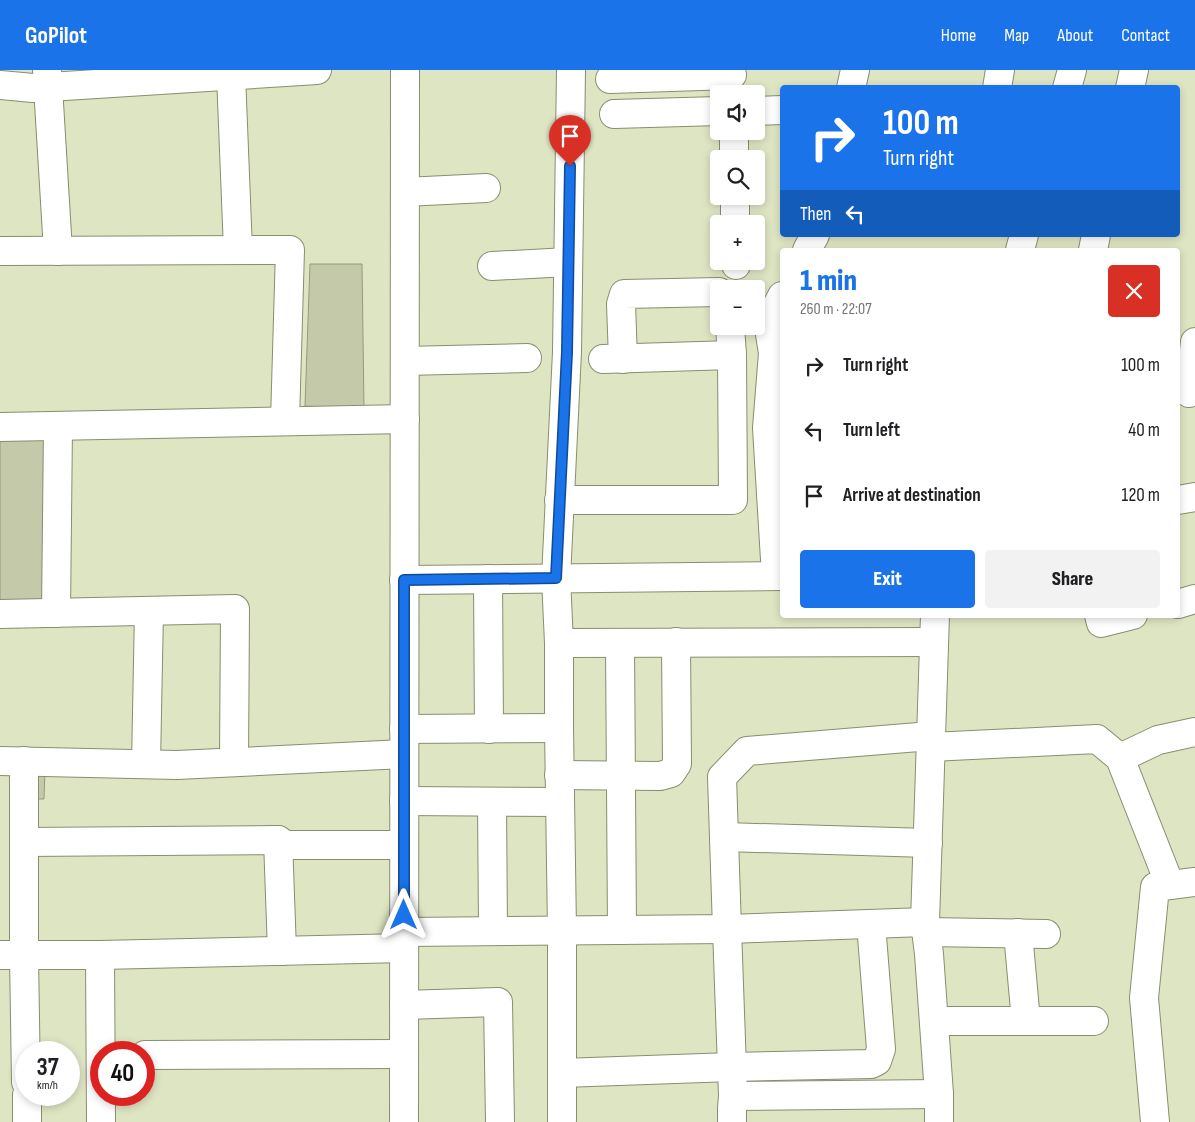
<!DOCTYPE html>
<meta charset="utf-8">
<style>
:root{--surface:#fff;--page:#f2f2f2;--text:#202124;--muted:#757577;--accent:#1a73e8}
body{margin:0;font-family:"Sofia Sans Condensed",sans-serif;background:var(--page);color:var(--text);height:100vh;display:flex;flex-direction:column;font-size:19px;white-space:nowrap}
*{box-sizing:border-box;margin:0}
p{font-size:16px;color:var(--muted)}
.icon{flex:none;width:28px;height:28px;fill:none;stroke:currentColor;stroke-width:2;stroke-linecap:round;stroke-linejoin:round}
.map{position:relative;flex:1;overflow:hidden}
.panel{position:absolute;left:780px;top:178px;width:400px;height:370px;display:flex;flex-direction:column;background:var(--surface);border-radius:5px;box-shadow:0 2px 8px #0003}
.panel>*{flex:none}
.banner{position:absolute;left:780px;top:15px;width:400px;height:152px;border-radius:5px;box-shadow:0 2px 8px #0003;background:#1a73e8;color:#fff;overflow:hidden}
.tools{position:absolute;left:710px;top:15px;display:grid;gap:10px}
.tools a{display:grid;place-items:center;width:55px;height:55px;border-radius:5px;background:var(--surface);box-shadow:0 2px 8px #0003;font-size:25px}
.speed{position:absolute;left:15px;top:971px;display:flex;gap:10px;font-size:25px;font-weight:700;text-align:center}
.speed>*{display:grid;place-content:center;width:65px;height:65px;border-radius:50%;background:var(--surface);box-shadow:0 2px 8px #0003;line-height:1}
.speed small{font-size:12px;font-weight:400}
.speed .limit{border:8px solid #d22;background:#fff;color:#111}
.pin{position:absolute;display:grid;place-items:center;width:42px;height:42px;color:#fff;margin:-51px -21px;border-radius:50% 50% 50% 0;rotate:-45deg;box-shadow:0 0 5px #0007}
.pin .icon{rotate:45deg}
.me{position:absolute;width:55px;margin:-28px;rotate:0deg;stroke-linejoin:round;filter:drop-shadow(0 0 4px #0008)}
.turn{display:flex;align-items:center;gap:18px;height:105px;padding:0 20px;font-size:22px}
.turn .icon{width:65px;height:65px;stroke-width:2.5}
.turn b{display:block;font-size:35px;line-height:42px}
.then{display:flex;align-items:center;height:48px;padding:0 20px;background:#0003;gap:10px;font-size:19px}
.round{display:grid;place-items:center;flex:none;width:52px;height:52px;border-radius:5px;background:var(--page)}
.headline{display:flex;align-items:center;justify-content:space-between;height:85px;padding:0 20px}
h1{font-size:30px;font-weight:800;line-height:38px;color:var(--accent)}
.action{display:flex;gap:10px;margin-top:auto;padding:10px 20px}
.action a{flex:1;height:58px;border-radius:5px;background:var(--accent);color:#fff;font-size:20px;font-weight:800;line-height:58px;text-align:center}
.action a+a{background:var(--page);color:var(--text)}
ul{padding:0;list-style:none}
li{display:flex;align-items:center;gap:15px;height:65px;padding:0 20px}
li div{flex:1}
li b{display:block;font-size:19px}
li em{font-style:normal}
header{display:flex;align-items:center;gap:30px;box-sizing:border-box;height:70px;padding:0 25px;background:var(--accent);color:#fff}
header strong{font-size:24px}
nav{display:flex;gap:28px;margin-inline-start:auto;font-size:18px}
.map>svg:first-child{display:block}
.building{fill:#c4caa9;stroke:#949a7b}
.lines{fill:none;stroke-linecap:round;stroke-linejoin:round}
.minor-casing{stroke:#888e6f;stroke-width:30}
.minor{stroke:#fff;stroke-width:28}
.route-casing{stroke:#114b97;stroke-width:12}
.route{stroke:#1a73e8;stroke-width:9}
</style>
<header>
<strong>GoPilot</strong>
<nav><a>Home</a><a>Map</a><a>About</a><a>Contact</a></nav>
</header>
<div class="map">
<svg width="1195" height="1052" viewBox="0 0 1195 1052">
<rect width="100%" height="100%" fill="#dee5c3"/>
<g class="building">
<path d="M310,194h52l2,145 -59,-3z"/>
<path d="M49,365l-2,173 -47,-2v-168z"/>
<path d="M45,699l-1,30h-15v-29z"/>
</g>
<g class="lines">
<defs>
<g id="minor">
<path d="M47,0l11,181"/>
<path d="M231,5l7,175"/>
<path d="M610,9l122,-4"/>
<path d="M0,15l33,3 284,-18"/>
<path d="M851,18l4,-18"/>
<path d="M997,18l3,-18"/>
<path d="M1067,18l5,-18"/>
<path d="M1130,18l4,-18"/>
<path d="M756,41l26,-1"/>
<path d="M614,44l105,-3"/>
<path d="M734,61v28"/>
<path d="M405,122l81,-4"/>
<path d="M735,126v28"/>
<path d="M807,180l8,-15"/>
<path d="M1020,180l4,-15"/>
<path d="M1093,180l3,-15"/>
<path d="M0,181l290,-1 -5,171"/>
<path d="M736,191v4"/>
<path d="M492,196l76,-4"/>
<path d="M730,256l2,29"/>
<path d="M623,289l-2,-55 3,-10 95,-2"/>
<path d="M405,291l122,-3"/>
<path d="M1189,323l6,-51"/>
<path d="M0,357l405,-8"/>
<path d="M559,430h174l-1,-145 -129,4"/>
<path d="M1178,430l17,-3"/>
<path d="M776,506l-9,-148 6,-75 -5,-31 14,-26"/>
<path d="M488,509l1,150"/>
<path d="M404,510l378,-4"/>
<path d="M1178,534l17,-5"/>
<path d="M56,543l2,-187"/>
<path d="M0,544l235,-5 -1,153"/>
<path d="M935,545l-10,307 4,32 10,140v28"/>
<path d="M1099,545l2,8 32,-8"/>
<path d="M559,573l375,-1"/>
<path d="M620,573l2,287"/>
<path d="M404,659l155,-1"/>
<path d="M931,677l166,-8 23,19 50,127"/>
<path d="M1120,688l38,-18 37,-8"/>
<path d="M0,691l177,4 227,-11"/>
<path d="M24,691v194l2,127"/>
<path d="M146,694l3,-153"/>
<path d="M559,705l101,1 11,-3 6,-9 -1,-122"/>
<path d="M404,731l156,1"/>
<path d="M492,732l1,129"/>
<path d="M724,767l204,6"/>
<path d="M278,770l4,111"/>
<path d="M24,772l254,-2 8,5h118"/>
<path d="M404,862l323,-3 198,-7"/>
<path d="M926,862l120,2"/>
<path d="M1018,863l8,88"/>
<path d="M0,885h100"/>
<path d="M404,935l94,-3 2,120"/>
<path d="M934,951h160"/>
<path d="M145,985l259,-1"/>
<path d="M562,1003l170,-6 139,-3 6,-3 4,-12 -10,-125"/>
<path d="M27,1025v27"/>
<path d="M733,1026l206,-2"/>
<path d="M562,1050v-189l-3,-203v-85l-3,-65 11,-226 4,-282"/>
<path d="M101,1052l-1,-167 304,-7"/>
<path d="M404,1052l1,-1052"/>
<path d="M732,1052v-14l1,-12 -6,-167 -5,-152 25,-26 184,-15"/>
<path d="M1155,1052l-11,-124 11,-111 40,-5"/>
</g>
</defs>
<use href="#minor" class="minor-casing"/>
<use href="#minor" class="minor"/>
</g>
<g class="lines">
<defs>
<path id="route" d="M404,845v-335l152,-2 11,-226 3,-186"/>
</defs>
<use href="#route" class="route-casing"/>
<use href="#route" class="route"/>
</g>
</svg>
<div class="tools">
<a><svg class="icon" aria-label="sound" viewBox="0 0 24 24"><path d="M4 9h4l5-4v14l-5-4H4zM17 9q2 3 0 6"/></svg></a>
<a><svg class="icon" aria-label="search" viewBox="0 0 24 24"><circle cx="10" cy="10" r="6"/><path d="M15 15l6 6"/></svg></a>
<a>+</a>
<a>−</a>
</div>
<div class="speed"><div>37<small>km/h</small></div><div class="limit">40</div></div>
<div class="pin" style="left:570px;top:96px;background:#d93025"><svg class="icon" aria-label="arrive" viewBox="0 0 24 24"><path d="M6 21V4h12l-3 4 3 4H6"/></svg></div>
<svg class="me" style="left:404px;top:845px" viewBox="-20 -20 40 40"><path d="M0-17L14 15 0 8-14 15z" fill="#1a73e8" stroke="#fff" stroke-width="4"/></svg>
<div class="banner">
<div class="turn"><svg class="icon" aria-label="right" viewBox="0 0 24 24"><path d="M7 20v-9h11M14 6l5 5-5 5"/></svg><div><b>100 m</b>Turn right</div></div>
<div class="then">Then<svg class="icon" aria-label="left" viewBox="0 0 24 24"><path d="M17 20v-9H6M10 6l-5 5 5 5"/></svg></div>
</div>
<section class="panel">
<div class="headline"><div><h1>1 min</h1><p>260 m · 22:07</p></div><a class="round" style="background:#d93025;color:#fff"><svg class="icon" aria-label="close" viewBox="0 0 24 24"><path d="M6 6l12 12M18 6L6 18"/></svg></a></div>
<ul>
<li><svg class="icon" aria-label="right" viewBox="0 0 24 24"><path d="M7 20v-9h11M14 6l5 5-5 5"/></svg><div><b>Turn right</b></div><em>100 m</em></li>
<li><svg class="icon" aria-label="left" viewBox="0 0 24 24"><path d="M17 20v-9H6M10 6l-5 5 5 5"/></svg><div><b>Turn left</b></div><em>40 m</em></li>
<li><svg class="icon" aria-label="arrive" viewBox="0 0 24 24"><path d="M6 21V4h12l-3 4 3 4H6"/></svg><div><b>Arrive at destination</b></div><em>120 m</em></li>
</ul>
<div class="action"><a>Exit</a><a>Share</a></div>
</section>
</div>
